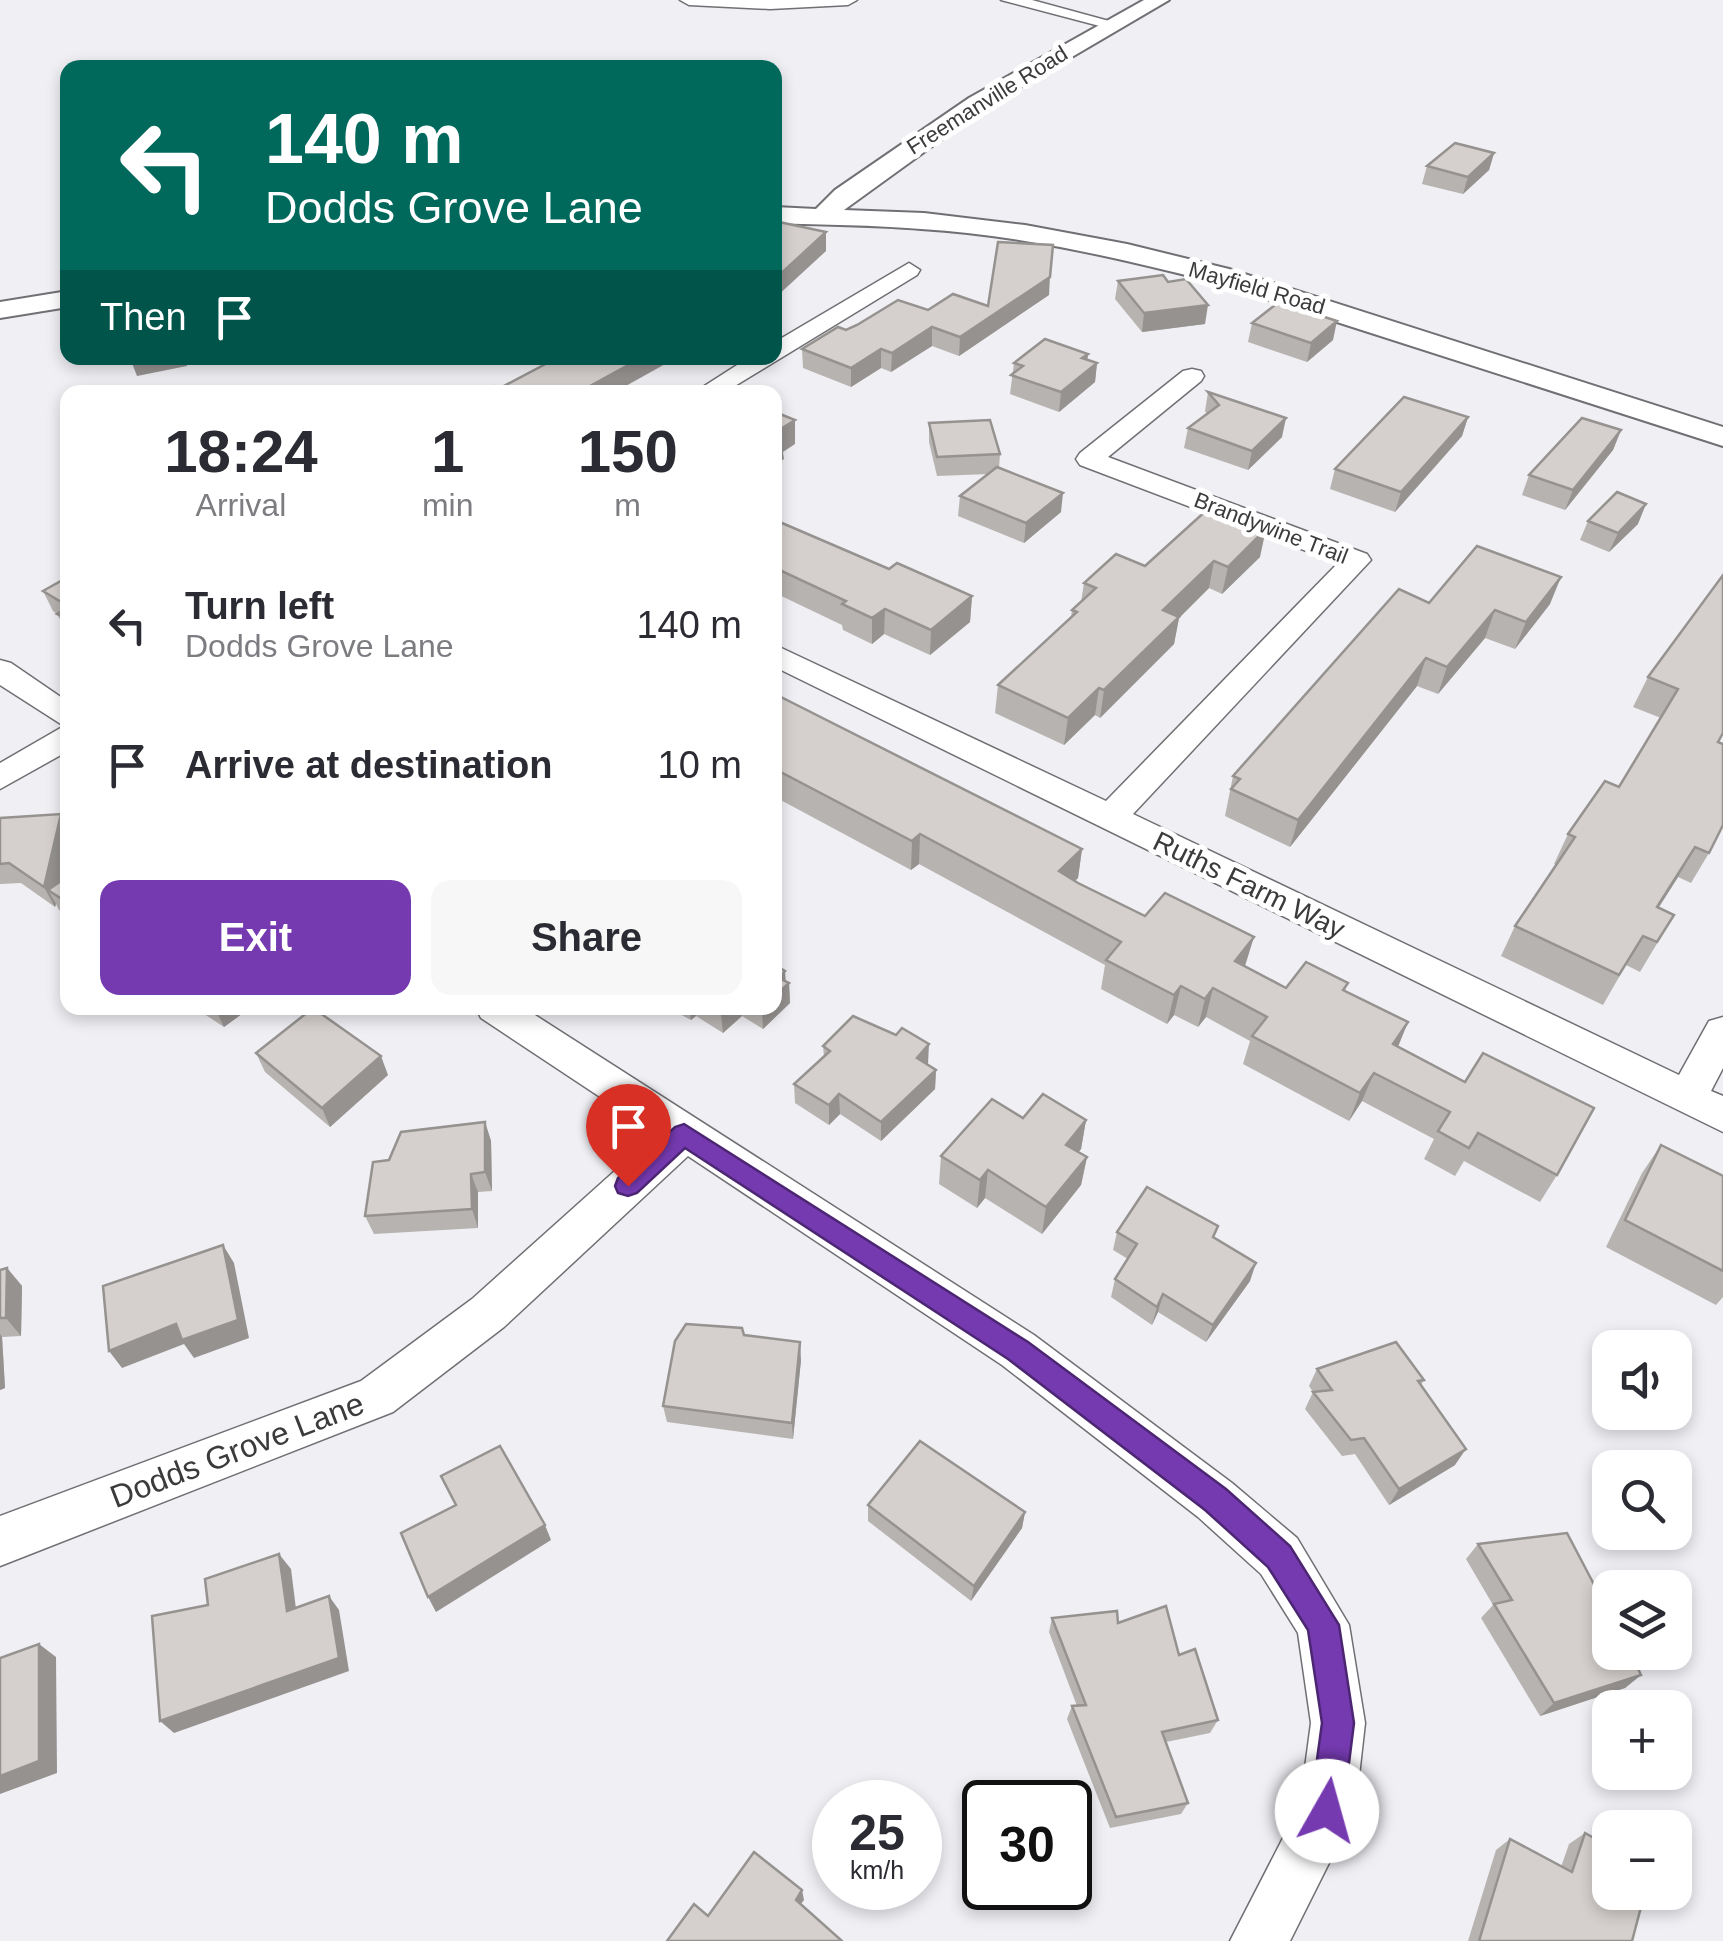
<!DOCTYPE html>
<meta charset="utf-8">
<style>
:root{--surface:#fff;--page:#f7f7f7;--text:#2b2b33;--muted:#7c7c81;--accent:#753ab0}
body{margin:0;font-family:Helvetica,sans-serif;background:var(--page);color:var(--text);height:100vh;display:flex;flex-direction:column;font-size:38px;white-space:nowrap}
*{box-sizing:border-box;margin:0}
p{font-size:32px;color:var(--muted)}
.icon{flex:none;width:55px;height:55px;fill:none;stroke:currentColor;stroke-width:2;stroke-linecap:round;stroke-linejoin:round}
.map{position:relative;flex:1;overflow:hidden}
.drawer{position:absolute;left:60px;top:385px;width:722px;height:630px;display:flex;flex-direction:column;background:var(--surface);border-radius:20px;box-shadow:0 5px 15px #0003}
.drawer>*{flex:none}
.guide{position:absolute;left:60px;top:60px;width:722px;height:305px;border-radius:20px;box-shadow:0 5px 15px #0003;background:#00695c;color:#fff;overflow:hidden}
.fabs{position:absolute;left:1592px;top:1330px;display:grid;gap:20px}
.fabs a{display:grid;place-items:center;width:100px;height:100px;border-radius:20px;background:var(--surface);box-shadow:0 5px 15px #0003;font-size:50px}
.speed{position:absolute;left:812px;top:1780px;display:flex;gap:20px;font-size:50px;font-weight:700;text-align:center}
.speed>*{display:grid;place-content:center;width:130px;height:130px;border-radius:50%;background:var(--surface);box-shadow:0 5px 15px #0003;line-height:1}
.speed small{font-size:25px;font-weight:400}
.speed .limit{border:5px solid #111;border-radius:15px;background:#fff;color:#111}
.pin{position:absolute;display:grid;place-items:center;width:85px;height:85px;color:#fff;margin:-102px -42px;border-radius:50% 50% 50% 0;rotate:-45deg;box-shadow:0 0 10px #0007}
.pin .icon{rotate:45deg}
.me{position:absolute;width:110px;margin:-55px;rotate:7deg;stroke-linejoin:round;filter:drop-shadow(0 0 8px #0008)}
.turn{display:flex;align-items:center;gap:35px;height:210px;padding:0 40px;font-size:45px}
.turn .icon{width:130px;height:130px;stroke-width:2.5}
.turn b{display:block;font-size:70px;line-height:85px}
.then{display:flex;align-items:center;height:95px;padding:0 40px;background:#0003;gap:20px;font-size:38px}
.eta{display:flex;justify-content:space-evenly;align-items:center;height:170px;text-align:center}
.eta b{font-size:60px;font-weight:800;line-height:70px}
.button{display:flex;gap:20px;margin-top:auto;padding:20px 40px}
.button a{flex:1;height:115px;border-radius:20px;background:var(--accent);color:#fff;font-size:40px;font-weight:800;line-height:115px;text-align:center}
.button a+a{background:var(--page);color:var(--text)}
ul{padding:0;list-style:none}
li{display:flex;align-items:center;gap:30px;height:140px;padding:0 40px}
li div{flex:1}
li b{display:block;font-size:38px}
li em{font-style:normal}
.map>svg:first-child{display:block}
.lines{fill:none;stroke-linecap:round;stroke-linejoin:round}
.minor-casing{stroke:#707074;stroke-width:3}
.tertiary-casing{stroke:#707074;stroke-width:4}
.minor{fill:#fff;fill-rule:evenodd}
.tertiary{fill:#fff;fill-rule:evenodd}
.wall{fill:#b7b3b0}
.shaded-wall{fill:#959290}
.building{fill:#d5d0cd;stroke:#959290;stroke-width:2.5}
.route{fill:#753ab0;stroke:#4c2672;stroke-width:2.5}
.labels{text-anchor:middle;dominant-baseline:central;stroke-width:10;stroke-linejoin:round;paint-order:stroke}
.far-street-label{font-size:22px;fill:#3b3b3d;stroke:#fff}
.street-label{font-size:28px;fill:#3b3b3d;stroke:#fff}
.near-street-label{font-size:32px;fill:#3b3b3d;stroke:#fff}
</style>
<div class="map">
<svg width="1723" height="1941" viewBox="0 0 1723 1941">
<rect width="100%" height="100%" fill="#efeff4"/>
<g class="lines">
<defs>
<g id="minor">
<path d="M680,0h177l-9,5 -78,4 -81,-4z"/>
<path d="M1001,0h31l88,24 -9,5z"/>
<path d="M909,263l11,7 -3,5 -192,117h-30l53,-34h27v-16z"/>
<path d="M1192,369l9,2 3,5 -3,5 -93,76 259,97 4,6 -238,254 546,261 30,-54 14,-4v51l-12,23 12,5v36l-948,-465v-22l331,156 232,-238 -258,-98 -4,-6 4,-6 103,-82z"/>
<path d="M0,660l11,3 57,39v49l-68,38v-26l64,-37 -64,-41z"/>
<path d="M476,1008h48l510,327 198,148 65,55 52,87 16,98 -10,88 -65,130h-60l70,-136 11,-82 -13,-90 -37,-59 -63,-57 -196,-152 -314,-209 -184,171 -111,85 -393,154v-50l361,-135 111,-82 184,-165 -175,-116z"/>
</g>
<g id="tertiary">
<path d="M1144,0h25l-184,108 -141,102 80,3 101,12 102,19 102,25 494,158v19l-514,-165c-94,-24 -190,-46 -288,-52 -48,-4 -97,-4 -146,-6v-16l41,2 19,-19 134,-92z"/>
<path d="M68,291v16l-68,11v-16z"/>
</g>
</defs>
<use href="#minor" class="minor-casing"/>
<use href="#tertiary" class="tertiary-casing"/>
<use href="#minor" class="minor"/>
<use href="#tertiary" class="tertiary"/>
</g>
<g class="wall">
<path d="M1494,153l-5,17 -26,24 -41,-10 5,-18z"/>
<path d="M1118,281l87,43 -63,8 -27,-33z"/>
<path d="M1049,295l-90,61 -27,-10 -41,26 -10,-4 -30,19 -48,-19 -1,-19 126,-39 60,-4z"/>
<path d="M1252,323l81,17 -26,22 -59,-20z"/>
<path d="M1088,354l-1,6 10,3 -2,19 -36,30 -49,-18 4,-31z"/>
<path d="M1208,392l74,45 -34,33 -64,-22 4,-20 19,-14 -2,-3z"/>
<path d="M1468,417l-6,19 -67,76 -65,-23 5,-20z"/>
<path d="M929,423l71,31 -1,14 62,44 -37,31 -66,-27 2,-20 29,-22 -52,2 -8,-34z"/>
<path d="M1621,430l-8,20 -48,60 -43,-15 7,-20z"/>
<path d="M775,520l114,49 83,27 -2,26 -40,33 -46,-21 -12,10 -29,-14 -1,-5 -67,-32z"/>
<path d="M1588,521l50,3 -29,28 -29,-12z"/>
<path d="M1260,557l-38,37 -13,-6 -30,30 -5,26 -74,74 -5,-3 -31,30 -69,-32 3,-28 73,-68 1,-7 9,-8 3,-19 61,-17z"/>
<path d="M1723,575l-5,167 -9,111 -18,30 -13,-6 -20,31 16,7 -34,57 -14,-7 -23,40 -102,-49 14,-30 41,-61 -2,-1 14,-30 51,-47 42,-69 -28,-11 15,-30z"/>
<path d="M68,577v57l-11,-20 -4,-3 -10,-20z"/>
<path d="M1429,603l121,1 -35,45 -30,-11 -47,56 -21,-8 -127,161 -65,-31 8,-40z"/>
<path d="M775,694l307,155 -4,29 -3,3 211,107 62,-5 -3,8 63,31 -10,25 159,128 -17,27 -76,-41 -9,15 -31,-17 10,-20 -72,-38 -13,20 -106,-57 7,-23 -44,-24 -8,10 -24,-12 -7,9 -66,-35 4,-24 -186,-101 -8,6 -136,-73z"/>
<path d="M61,814l7,13v24l-7,30 7,22v13l-9,-6 -3,-6 -1,3 -34,-24 -21,1v-66z"/>
<path d="M786,982l3,1 1,20 -27,26 -21,-13 -19,17 -27,-17 -5,4 -23,-12h107z"/>
<path d="M195,1008h55l-26,19z"/>
<path d="M823,1046l105,18 8,6 -1,19 -54,52 -41,-27 -11,11 -34,-22 -1,-19 30,-27z"/>
<path d="M256,1053l132,22 -58,52 -65,-55z"/>
<path d="M1023,1118l63,2 -5,29 -3,3 9,5 -6,28 -39,49 -57,-36 -8,10 -38,-24 2,-28z"/>
<path d="M485,1122l6,19 1,50 -14,1v36l-104,6 -9,-18 24,-56z"/>
<path d="M1661,1145l62,31v121l-7,8 -110,-58 36,-74z"/>
<path d="M1117,1232l97,6 36,43 -44,61 -48,-30 -6,13 -41,-28 4,-18 13,-20 -15,-9z"/>
<path d="M7,1268l15,18 -1,50 -19,1 3,51 -5,2v-120z"/>
<path d="M744,1335l57,25 -8,79 -126,-17 -4,-16z"/>
<path d="M1317,1369l107,11 -3,5 34,80 -66,40 -34,-51 -13,2 -37,-47 8,-17 -4,-6z"/>
<path d="M868,1505l157,7 -3,16 -51,73 -103,-80z"/>
<path d="M1478,1544l163,131 -16,13 -85,28 -59,-98 12,-13 -27,-46z"/>
<path d="M1052,1618l66,5 61,32 39,65 -8,13 -44,9 22,61 -7,11 -71,14 -43,-109 5,-13h5l-28,-74z"/>
<path d="M1585,1833l47,108h-164l28,-91 14,-11 51,28 8,-23z"/>
</g>
<g class="shaded-wall">
<path d="M1494,153l-5,17 -26,24 5,-17z"/>
<path d="M826,232v19l-51,47v-19z"/>
<path d="M1050,277l-1,18 -90,61 1,-19z"/>
<path d="M1208,305l-3,19 -63,8 2,-19z"/>
<path d="M1337,321l-4,19 -26,22 4,-19z"/>
<path d="M932,327v19l-41,26 1,-19z"/>
<path d="M881,349v19l-30,19v-19z"/>
<path d="M1088,354l-2,19 11,-10 -2,19 -36,30 2,-20 21,-34z"/>
<path d="M130,358h54l3,8 -50,10z"/>
<path d="M641,358h35l-61,34h-36z"/>
<path d="M1468,417l-6,19 -67,76 6,-20z"/>
<path d="M1286,418l-4,19 -34,33 4,-19z"/>
<path d="M795,420v24l-12,8 1,7 -9,6 1,-33z"/>
<path d="M1621,430l-8,20 -48,60 8,-20z"/>
<path d="M1063,493l-2,19 -37,31 2,-20z"/>
<path d="M1646,504l-8,20 -29,28 9,-19z"/>
<path d="M1266,529l-6,28 -38,37 6,-27z"/>
<path d="M1214,561l-5,27 -30,30 -5,26 -74,74 4,-28 59,-80z"/>
<path d="M1561,577l-11,27 -35,45 11,-27z"/>
<path d="M972,596l-2,26 -40,33 1,-25z"/>
<path d="M885,609l-1,25 -12,10v-26z"/>
<path d="M1495,610l-10,28 -47,56 9,-27z"/>
<path d="M1426,658l-9,28 -127,161 8,-27z"/>
<path d="M1099,688l-4,27 -31,30 4,-27z"/>
<path d="M61,814l7,13v24l-11,45 -9,-6 8,14 -1,3 -11,-20z"/>
<path d="M920,834l-1,30 -8,6 1,-29z"/>
<path d="M1695,847l-17,30 -38,60 17,-30z"/>
<path d="M1082,849l-4,29 -23,22 4,-29z"/>
<path d="M1254,937l-9,29 -10,-5z"/>
<path d="M785,971l1,14 3,-2 1,20 -27,26 -1,-20 1,-1h12v-12l4,-18z"/>
<path d="M1181,986l-7,29 -7,9 7,-29z"/>
<path d="M1213,988l-7,29 -8,10 7,-28z"/>
<path d="M215,1008h35l-26,19z"/>
<path d="M689,1008h6l1,8 -5,4z"/>
<path d="M728,1008h13l1,8 -19,17 -2,-19z"/>
<path d="M1408,1022l-12,29 -3,-7z"/>
<path d="M929,1044l-1,20 -12,14 1,-20z"/>
<path d="M381,1056l7,19 -58,52 -8,-19z"/>
<path d="M936,1070l-1,19 -54,52v-19z"/>
<path d="M1374,1073l-12,28 -13,20 11,-28z"/>
<path d="M839,1094l1,20 -11,11v-20z"/>
<path d="M1086,1120l-5,29 -20,24 5,-28z"/>
<path d="M485,1122l6,19 1,50 -7,-19z"/>
<path d="M1087,1157l-6,28 -39,49 4,-27z"/>
<path d="M988,1170l-3,28 -8,10 3,-28z"/>
<path d="M471,1174l7,18v36l-6,-19z"/>
<path d="M223,1245l11,18 15,75 -55,20 -10,-14 -62,24 -13,-17z"/>
<path d="M1256,1263l-6,18 -44,61 7,-17z"/>
<path d="M7,1268l15,18 -1,50 -15,-18z"/>
<path d="M1163,1294l-5,18 -6,13 5,-18z"/>
<path d="M0,1334l2,3 3,51 -5,2z"/>
<path d="M800,1342l1,18 -8,79 -1,-16z"/>
<path d="M1466,1449l-11,16 -66,40 10,-16z"/>
<path d="M1025,1512l-3,16 -51,73 3,-15z"/>
<path d="M545,1525l6,15 -115,72 -8,-15z"/>
<path d="M279,1554l12,15 7,56 -11,-14z"/>
<path d="M329,1596l10,14 10,61 -175,62 -14,-12z"/>
<path d="M39,1644l17,13 1,116 -57,21v-18z"/>
<path d="M1641,1675l-16,13 -85,28 14,-13z"/>
<path d="M802,1890l2,10 -7,9 -1,-9z"/>
</g>
<g class="building">
<path d="M1455,143l39,10 -26,24 -41,-11z"/>
<path d="M779,222l47,10 -51,47v-53z"/>
<path d="M998,242l55,3 -3,32 -90,60 -28,-10 -40,26 -11,-4 -30,19 -49,-19 36,-22 8,3 11,-5 41,-25 30,10 25,-16 35,12z"/>
<path d="M1163,275l5,7 18,-3 22,26 -64,8 -26,-32z"/>
<path d="M1279,302l58,19 -26,22 -59,-20z"/>
<path d="M1045,339l43,15 -6,4 15,5 -36,29 -50,-17 12,-9 -9,-3z"/>
<path d="M557,358h84l-62,34h-96l12,-6 5,2z"/>
<path d="M1208,392l78,26 -34,33 -64,-23 31,-23z"/>
<path d="M1404,397l64,20 -67,75 -66,-23z"/>
<path d="M775,412l20,8 -19,12 7,3 -8,5z"/>
<path d="M1582,418l39,12 -48,60 -44,-15z"/>
<path d="M990,420l10,34 -63,3 -8,-34z"/>
<path d="M997,467l66,26 -37,30 -66,-27z"/>
<path d="M1617,492l29,12 -28,29 -30,-12z"/>
<path d="M1209,508l57,21 -38,38 -14,-6 -51,49 16,7 -75,73 -5,-2 -31,30 -70,-33 79,-73 -5,-2 24,-22 -12,-5 32,-29 29,12z"/>
<path d="M775,520l114,49 8,-6 75,33 -41,34 -46,-21 -13,9 -30,-14 4,-3 -71,-33z"/>
<path d="M1477,546l84,31 -35,45 -31,-12 -48,57 -21,-9 -128,162 -67,-31 9,-10 -7,-3 166,-187 30,14z"/>
<path d="M1723,575v158l-5,9 5,2v81l-14,28 -14,-6 -38,60 17,8 -17,27 -14,-6 -24,39 -104,-49 60,-89 -7,-3 37,-53 14,6 59,-98 -30,-12z"/>
<path d="M68,577v29l-25,-15z"/>
<path d="M68,608v11l-11,-5z"/>
<path d="M775,694l307,155 -23,22 19,12 67,33 20,-23 89,44 -19,24 51,27 20,-26 42,21 -5,7 65,32 -15,22 72,38 18,-29 111,55 -37,67 -79,-42 -9,15 -31,-17 12,-19 -76,-39 -14,20 -108,-57 15,-19 -54,-29 -8,11 -24,-13 -7,9 -68,-35 15,-18 -201,-108 -8,7 -137,-72z"/>
<path d="M61,814l-17,73 -35,-24 -9,1v-46z"/>
<path d="M68,876v27l-20,-13z"/>
<path d="M775,965l10,6 -6,7 10,5 -14,13z"/>
<path d="M313,1008l68,48 -59,52 -66,-55z"/>
<path d="M711,1008h17l-7,6z"/>
<path d="M853,1016l43,19 6,-7 27,16 -12,14 19,12 -55,52 -42,-28 -10,11 -35,-21 36,-33 -7,-5z"/>
<path d="M1043,1094l43,26 -20,25 21,12 -41,50 -58,-37 -8,10 -39,-24 51,-57 31,19z"/>
<path d="M485,1122v50l-14,2 1,35 -107,7 8,-54 16,-2 12,-28z"/>
<path d="M1661,1145l62,31v95l-98,-51z"/>
<path d="M1147,1187l71,39 -5,11 43,26 -43,62 -50,-31 -6,13 -42,-28 22,-35 -20,-12z"/>
<path d="M223,1245l15,75 -56,20 -6,-16 -67,27 -6,-65z"/>
<path d="M7,1268l-1,50h-6v-48z"/>
<path d="M686,1324l56,4 2,7 56,7 -8,81 -129,-17 12,-65z"/>
<path d="M1396,1342l28,38 -6,1 48,68 -67,40 -35,-51 -13,2 -38,-48 19,-2 -15,-21z"/>
<path d="M920,1441l105,71 -51,74 -106,-81z"/>
<path d="M500,1446l45,79 -117,72 -27,-64 55,-28 -15,-29z"/>
<path d="M1567,1533l43,82v37h20l11,23 -87,28 -60,-99 18,-4 -34,-56z"/>
<path d="M279,1554l8,57 42,-15 10,62 -179,63 -8,-105 56,-11 -3,-26z"/>
<path d="M1166,1606l13,49 16,-6 23,71 -56,12 26,71 -72,14 -44,-111 14,-1 -34,-87 65,-7 1,12z"/>
<path d="M39,1644v117l-39,15v-118z"/>
<path d="M1585,1833l25,14v45h35l-13,49h-153l31,-102 62,33z"/>
<path d="M754,1852l48,38 -6,10 46,41h-175l27,-37 14,12z"/>
</g>
<path class="route" d="M684,1124l344,218 198,147 64,57 49,79 15,98 -11,88 -4,12 -12,5 -12,-5 -5,-12 12,-88 -14,-93 -40,-63 -63,-57 -197,-151 -323,-211 -48,45 -9,3 -10,-3 -3,-7 3,-8 57,-51z"/>
<g class="labels">
<g class="far-street-label">
<text transform="translate(987 100) rotate(-32)">Freemanville Road</text>
<text transform="translate(1257 288) rotate(16)">Mayfield Road</text>
<text transform="translate(1271 528) rotate(21)">Brandywine Trail</text>
</g>
<g class="street-label">
<text transform="translate(1249 885) rotate(26)">Ruths Farm Way</text>
</g>
<g class="near-street-label">
<text transform="translate(237 1450) rotate(-21)">Dodds Grove Lane</text>
</g>
</g>
</svg>
<div class="fabs">
<a><svg class="icon" aria-label="sound" viewBox="0 0 24 24"><path d="M4 9h4l5-4v14l-5-4H4zM17 9q2 3 0 6"/></svg></a>
<a><svg class="icon" aria-label="search" viewBox="0 0 24 24"><circle cx="10" cy="10" r="6"/><path d="M15 15l6 6"/></svg></a>
<a><svg class="icon" aria-label="layers" viewBox="0 0 24 24"><path d="M12 4l9 5-9 5-9-5zM3 14l9 5 9-5"/></svg></a>
<a>+</a>
<a>−</a>
</div>
<div class="speed"><div>25<small>km/h</small></div><div class="limit">30</div></div>
<div class="pin" style="left:628px;top:1186px;background:#d93025"><svg class="icon" aria-label="arrive" viewBox="0 0 24 24"><path d="M6 21V4h12l-3 4 3 4H6"/></svg></div>
<svg class="me" style="left:1327px;top:1811px" viewBox="-20 -20 40 40"><circle r="19" fill="#fff"/><path d="M0-13L10 11 0 6-10 11z" fill="#753ab0"/></svg>
<div class="guide">
<div class="turn"><svg class="icon" aria-label="left" viewBox="0 0 24 24"><path d="M17 20v-9H6M10 6l-5 5 5 5"/></svg><div><b>140 m</b>Dodds Grove Lane</div></div>
<div class="then">Then<svg class="icon" aria-label="arrive" viewBox="0 0 24 24"><path d="M6 21V4h12l-3 4 3 4H6"/></svg></div>
</div>
<section class="drawer">
<div class="eta">
<div><b>18:24</b><p>Arrival</p></div>
<div><b>1</b><p>min</p></div>
<div><b>150</b><p>m</p></div>
</div>
<ul>
<li><svg class="icon" aria-label="left" viewBox="0 0 24 24"><path d="M17 20v-9H6M10 6l-5 5 5 5"/></svg><div><b>Turn left</b><p>Dodds Grove Lane</p></div><em>140 m</em></li>
<li><svg class="icon" aria-label="arrive" viewBox="0 0 24 24"><path d="M6 21V4h12l-3 4 3 4H6"/></svg><div><b>Arrive at destination</b></div><em>10 m</em></li>
</ul>
<div class="button"><a>Exit</a><a>Share</a></div>
</section>
</div>
